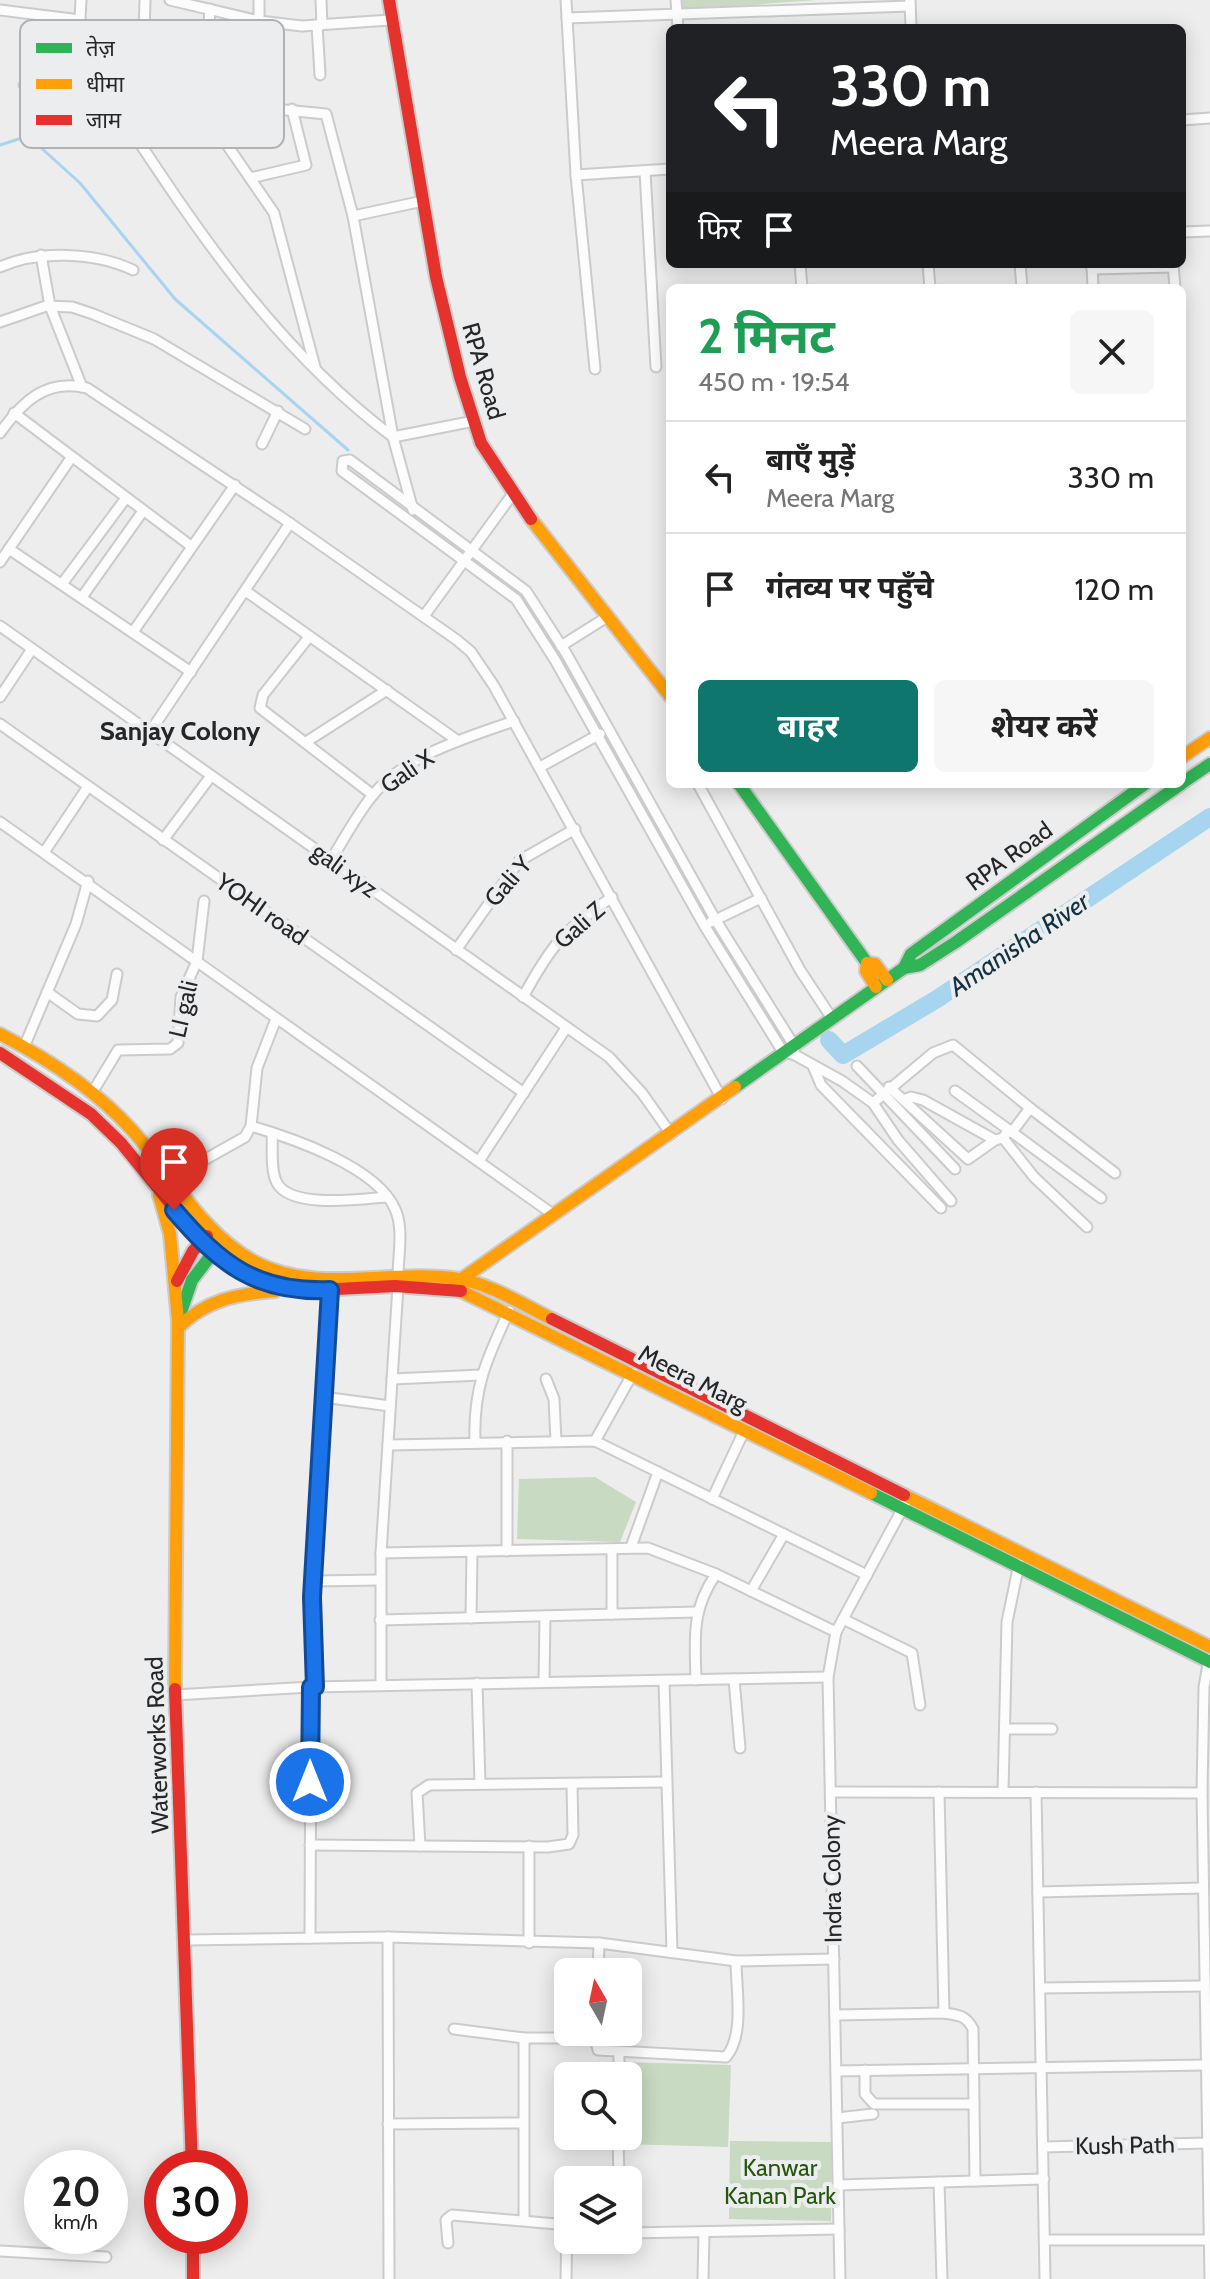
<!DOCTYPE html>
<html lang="hi">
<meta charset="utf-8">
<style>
:root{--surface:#fff;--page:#f6f6f6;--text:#222;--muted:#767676;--line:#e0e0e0;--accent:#0f766e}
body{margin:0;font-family:Cabin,"Noto Sans Devanagari",sans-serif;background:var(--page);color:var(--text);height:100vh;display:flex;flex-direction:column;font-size:30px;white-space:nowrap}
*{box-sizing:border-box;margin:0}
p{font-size:26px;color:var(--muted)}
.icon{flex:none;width:44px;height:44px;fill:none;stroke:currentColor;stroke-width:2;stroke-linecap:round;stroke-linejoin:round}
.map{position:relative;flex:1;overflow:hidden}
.details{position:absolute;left:666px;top:284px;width:520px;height:504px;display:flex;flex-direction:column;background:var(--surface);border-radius:12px;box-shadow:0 4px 20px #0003}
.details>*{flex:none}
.guide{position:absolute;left:666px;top:24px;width:520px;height:244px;border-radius:12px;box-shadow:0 4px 20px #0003;background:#202124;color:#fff;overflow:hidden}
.needle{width:52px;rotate:351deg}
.fabs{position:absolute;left:554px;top:1958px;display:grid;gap:16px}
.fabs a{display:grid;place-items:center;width:88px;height:88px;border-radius:12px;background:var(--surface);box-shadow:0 4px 20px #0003;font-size:40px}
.speed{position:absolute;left:24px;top:2150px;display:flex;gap:16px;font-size:40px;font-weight:700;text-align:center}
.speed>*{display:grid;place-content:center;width:104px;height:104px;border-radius:50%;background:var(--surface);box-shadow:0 4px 20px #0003;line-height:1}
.speed small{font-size:20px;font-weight:400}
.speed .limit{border:12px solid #d22;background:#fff;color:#111}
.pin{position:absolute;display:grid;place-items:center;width:68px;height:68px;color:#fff;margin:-82px -34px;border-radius:50% 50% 50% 0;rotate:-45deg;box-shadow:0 0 8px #0007}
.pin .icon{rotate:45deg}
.me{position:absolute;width:88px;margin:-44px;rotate:0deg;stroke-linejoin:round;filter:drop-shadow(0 0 6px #0008)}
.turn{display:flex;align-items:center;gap:28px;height:168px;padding:0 32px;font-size:36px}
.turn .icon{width:104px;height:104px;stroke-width:2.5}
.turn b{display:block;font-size:56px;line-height:68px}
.then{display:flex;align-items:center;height:76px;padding:0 32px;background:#0003;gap:16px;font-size:30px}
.round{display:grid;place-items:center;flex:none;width:84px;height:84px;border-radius:12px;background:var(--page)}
.head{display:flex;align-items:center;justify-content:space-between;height:136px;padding:0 32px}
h1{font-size:48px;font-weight:700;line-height:60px;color:#1e9e55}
.cta{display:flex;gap:16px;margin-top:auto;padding:16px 32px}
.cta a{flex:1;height:92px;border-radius:12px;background:var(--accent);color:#fff;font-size:32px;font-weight:700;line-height:92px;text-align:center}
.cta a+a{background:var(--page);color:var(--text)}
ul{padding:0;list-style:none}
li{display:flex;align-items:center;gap:24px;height:112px;padding:0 32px;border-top:2px solid var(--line)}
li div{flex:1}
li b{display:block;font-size:30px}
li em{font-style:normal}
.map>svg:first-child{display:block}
.green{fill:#c8dac1}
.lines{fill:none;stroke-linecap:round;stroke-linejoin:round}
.stream{stroke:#a7d4ef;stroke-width:3}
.river{stroke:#a7d4ef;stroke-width:18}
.street-casing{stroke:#cbcbcc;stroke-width:13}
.fast-casing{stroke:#cbcbcc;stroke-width:16}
.slow-casing{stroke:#cbcbcc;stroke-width:16}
.jam-casing{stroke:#cbcbcc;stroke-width:16}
.street{stroke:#fcfcfc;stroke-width:9}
.fast{stroke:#30b455;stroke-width:12}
.slow{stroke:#ff9f0a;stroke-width:12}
.jam{stroke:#e5322d;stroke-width:12}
.route-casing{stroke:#114b97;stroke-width:20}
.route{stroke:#1a73e8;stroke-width:14}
.labels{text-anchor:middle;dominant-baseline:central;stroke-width:8;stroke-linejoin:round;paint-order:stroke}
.street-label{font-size:24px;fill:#252627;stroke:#ecedef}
.park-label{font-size:24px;fill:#26560b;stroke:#ecedef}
.neighbourhood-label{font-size:26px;font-weight:bold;fill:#252627;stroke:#ecedef}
.water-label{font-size:26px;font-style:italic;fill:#133040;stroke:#ecedef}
.key{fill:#ecedef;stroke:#b0b1b3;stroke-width:2}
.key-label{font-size:22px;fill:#252627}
</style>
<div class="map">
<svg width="1210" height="2279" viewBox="0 0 1210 2279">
<rect width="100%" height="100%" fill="#ededee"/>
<g class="green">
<path d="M682,0h134l-133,10z"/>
<path d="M595,1477l41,25 -16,40 -103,-3 2,-60z"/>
<path d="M624,2062l107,3 -3,82 -106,-3v-8h6v-60h-4z"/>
<path d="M730,2141l102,1 -1,79 -102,-2z"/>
</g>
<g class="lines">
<path class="stream" d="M0,145l28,-9 52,47 95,116 173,151"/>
<path class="river" d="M829,1040l14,15 94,-56 273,-182"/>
<defs>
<g id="street">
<path d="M145,0l-1,31 64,7 2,-29"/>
<path d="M170,0l89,21 43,5 88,-6"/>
<path d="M259,0v50"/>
<path d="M321,0l1,25"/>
<path d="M566,0l10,175 19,194"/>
<path d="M676,0l2,28"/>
<path d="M910,0l1,28"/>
<path d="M0,10l80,10"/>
<path d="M567,18l343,-12"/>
<path d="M317,25l3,50"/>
<path d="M78,55l3,-55"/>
<path d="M24,85l302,29 27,102 40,221 20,73"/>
<path d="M106,92c83,126 164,253 287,345l81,-16"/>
<path d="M196,100l78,113 41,154"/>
<path d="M1182,120l28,-2"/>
<path d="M645,171l11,196"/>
<path d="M576,175l94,-6"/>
<path d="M250,178l56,-13 -14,-56"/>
<path d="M353,216l70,-15"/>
<path d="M1182,232l28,-1"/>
<path d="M41,255l9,51 32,81"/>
<path d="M800,264l2,24"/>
<path d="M928,264l2,24"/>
<path d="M1020,264l2,24"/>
<path d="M1092,264l1,24"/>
<path d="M1173,264l2,24"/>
<path d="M0,267c38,-17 95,-15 133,3"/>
<path d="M1092,269l81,-2"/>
<path d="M0,322l46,-16 26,1 21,7 61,25 151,90"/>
<path d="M14,413l177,133"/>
<path d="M0,433c22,-31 46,-55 87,-45l194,129 176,123 14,12 23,34 228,413"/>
<path d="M262,444l16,-33"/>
<path d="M9,549l182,123"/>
<path d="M0,562l71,-104"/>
<path d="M62,584l64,-86"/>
<path d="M247,592l211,149"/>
<path d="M82,597l61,-86"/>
<path d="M424,616l88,-121"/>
<path d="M0,626l609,431 33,36 29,41"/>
<path d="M133,632l102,-147"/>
<path d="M309,637l-46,58 -3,13 113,87"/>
<path d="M561,646l46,-29"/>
<path d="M0,697l32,-48"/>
<path d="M0,724l524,369"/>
<path d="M150,732l140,-209"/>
<path d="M306,742l81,-52"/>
<path d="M540,767l60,-33"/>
<path d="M698,784l102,186 31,47"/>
<path d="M0,822l554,393"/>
<path d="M163,840l48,-64"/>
<path d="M45,851l42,-63"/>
<path d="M331,860c13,-21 25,-44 41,-64 33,-41 94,-58 142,-75"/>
<path d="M711,922l50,-24"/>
<path d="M456,950l63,-89 56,-32"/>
<path d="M47,992l31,22 19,2 15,-16 5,-26"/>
<path d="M523,997c29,-53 40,-66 89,-100"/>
<path d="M24,1047l52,-123 12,-43"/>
<path d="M795,1055l-2,-11 -78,-125 -149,-266 -40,-62 -176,-131 -7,1 -1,10 174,128 39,61 149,265 79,127 12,3 47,26 31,22 25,37 53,61"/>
<path d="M813,1066l8,19 120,123"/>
<path d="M857,1066l98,103"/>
<path d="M889,1087l79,72 27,-19 8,-2 6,-8 -54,-39"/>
<path d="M92,1093l26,-43 52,-1 8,-6 3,-46 16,-36 7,-60"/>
<path d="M904,1100l7,-3 12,3 72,40"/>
<path d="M873,1103l60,-50 20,-8 77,63 -18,24"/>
<path d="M1030,1108l85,65"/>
<path d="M251,1126c41,12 126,41 144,83 9,19 3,47 3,68"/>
<path d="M1009,1130l92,68"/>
<path d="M272,1133c1,14 -2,37 5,50 14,26 84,16 109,14"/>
<path d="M1003,1138l31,39 53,50"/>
<path d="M479,1161l87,-133"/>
<path d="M172,1178l73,-41 6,-11 6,-58 19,-49"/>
<path d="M392,1379l89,-4"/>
<path d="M546,1379l8,20 2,42"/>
<path d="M323,1397l67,9"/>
<path d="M475,1441c-2,-53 12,-83 34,-130"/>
<path d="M507,1441v110"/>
<path d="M595,1441l38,-68"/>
<path d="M388,1445l207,-4 272,134"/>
<path d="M712,1499l33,-70"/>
<path d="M631,1547l27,-75"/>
<path d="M612,1549v65"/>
<path d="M381,1553l267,-5 68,26 120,58"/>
<path d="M313,1581l67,-1"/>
<path d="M751,1591l33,-57"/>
<path d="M471,1618l1,-66"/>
<path d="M843,1619l69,34 8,52"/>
<path d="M380,1620l316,-8"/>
<path d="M1209,1659l-5,28 -2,106 8,486"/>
<path d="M734,1679l6,69"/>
<path d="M696,1680c-1,-42 -5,-70 20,-106"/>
<path d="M664,1681l8,270"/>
<path d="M544,1682l1,-66"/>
<path d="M477,1683l3,100"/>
<path d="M381,1685v-132l17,-267"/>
<path d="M315,1687l-3,-90 18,-307"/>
<path d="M175,1695l136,-8 517,-10"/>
<path d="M1005,1729h47"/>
<path d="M831,1792l371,1"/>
<path d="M939,1792l5,221"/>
<path d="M1003,1792l4,-170 12,-58"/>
<path d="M1036,1792l9,487"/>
<path d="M310,1845l238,2 21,-3 4,-9 -1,-51"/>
<path d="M420,1846l-3,-53 12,-8 236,-3"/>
<path d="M529,1846v97"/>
<path d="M1038,1892l165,-4"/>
<path d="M388,1937l1,342"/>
<path d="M310,1938l1,-251"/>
<path d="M186,1940l202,-3 211,6 137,18 98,-2"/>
<path d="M598,1972l1,-29"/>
<path d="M1040,1988l164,-2"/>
<path d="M835,2015l109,-2c14,2 22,2 29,16l2,152"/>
<path d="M454,2029l70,9"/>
<path d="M595,2038l3,12 128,7c19,-22 10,-68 10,-96"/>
<path d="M865,2070v24l9,10h100"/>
<path d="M836,2071l370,-6"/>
<path d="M619,2076v-24"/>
<path d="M837,2118l36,-4"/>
<path d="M388,2124l134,-1"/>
<path d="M618,2136l1,44"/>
<path d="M1043,2147l164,-4"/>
<path d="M939,2182l3,97"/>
<path d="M838,2185l206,-6"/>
<path d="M524,2220v-182h71v-6"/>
<path d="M628,2233l211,-4"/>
<path d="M1045,2240h164"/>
<path d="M448,2243l-2,-23 6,-5 116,10"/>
<path d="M0,2251l106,6"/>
<path d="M566,2279l1,-55"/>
<path d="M703,2279l1,-46"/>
<path d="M840,2279l-12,-602 8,-45 69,-128"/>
</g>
<g id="fast">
<path d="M1182,783l28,-19"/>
<path d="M739,784l128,179"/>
<path d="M904,968l7,-14 234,-170"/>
<path d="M735,1087l169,-119 16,-3 36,-23 225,-158"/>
<path d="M181,1312l11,-32 27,-35"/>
<path d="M871,1493l339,169"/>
</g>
<g id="slow">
<path d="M531,519l139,177"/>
<path d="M1182,757l28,-19"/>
<path d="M876,987l-10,-16 1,-8 8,1 12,16"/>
<path d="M0,1034c48,25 95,55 132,96 39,43 69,103 123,132 61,32 132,8 197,16 36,4 68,25 100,41"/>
<path d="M159,1195l11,39 8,87 -3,368"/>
<path d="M456,1283l279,-196"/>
<path d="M461,1291l410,202"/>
<path d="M178,1328c27,-28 59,-34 97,-37"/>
<path d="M904,1495l306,152"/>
</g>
<g id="jam">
<path d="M389,0l47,277 24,100 21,66 50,76"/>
<path d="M0,1053l91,61 30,29 80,98 56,41 41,9 97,-5 66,5"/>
<path d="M177,1281l16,-30 14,-15"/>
<path d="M552,1319l352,176"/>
<path d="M175,1689l17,479"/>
<path d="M193,2236v43"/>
</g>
</defs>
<use href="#street" class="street-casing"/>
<use href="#fast" class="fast-casing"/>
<use href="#slow" class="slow-casing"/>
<use href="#jam" class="jam-casing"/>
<use href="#street" class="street"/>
<use href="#fast" class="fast"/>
<use href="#slow" class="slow"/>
<use href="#jam" class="jam"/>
</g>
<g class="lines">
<defs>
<path id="route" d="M174,1210c46,54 82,83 156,80l-18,307 3,90h-4l-1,95"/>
</defs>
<use href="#route" class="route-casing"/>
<use href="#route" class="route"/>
</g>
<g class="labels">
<g class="street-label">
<text transform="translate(484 371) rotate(74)">RPA Road</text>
<text transform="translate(407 771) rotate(-34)">Gali X</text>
<text transform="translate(1009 856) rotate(-36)">RPA Road</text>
<text transform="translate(345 870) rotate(36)">gali xyz</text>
<text transform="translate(508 881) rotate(-49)">Gali Y</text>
<text transform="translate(262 909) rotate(35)">YOHI road</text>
<text transform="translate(579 925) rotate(-41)">Gali Z</text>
<text transform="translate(183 1009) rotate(-77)">LI gali</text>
<text transform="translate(693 1378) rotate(27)">Meera Marg</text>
<text transform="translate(157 1745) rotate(-92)">Waterworks Road</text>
<text transform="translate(832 1879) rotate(-91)">Indra Colony</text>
<text transform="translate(1125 2145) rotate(-1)">Kush Path</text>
</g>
<g class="park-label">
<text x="780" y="2167">Kanwar<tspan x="780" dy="28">Kanan Park</tspan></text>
</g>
<g class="neighbourhood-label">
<text x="180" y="731">Sanjay Colony</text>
</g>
<g class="water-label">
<text transform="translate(1019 944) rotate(-34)">Amanisha River</text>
</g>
</g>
<rect x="20" y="20" width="264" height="128" rx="12" class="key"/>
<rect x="36" y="43" width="36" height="10" fill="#30b455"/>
<rect x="36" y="79" width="36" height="10" fill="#ff9f0a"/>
<rect x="36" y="115" width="36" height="10" fill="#e5322d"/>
<g class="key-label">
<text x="86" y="56">तेज़</text>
<text x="86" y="92">धीमा</text>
<text x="86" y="128">जाम</text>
</g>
</svg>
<div class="fabs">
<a><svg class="needle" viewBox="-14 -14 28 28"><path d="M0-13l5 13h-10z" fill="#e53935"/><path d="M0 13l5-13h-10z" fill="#767676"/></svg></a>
<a><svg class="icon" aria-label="search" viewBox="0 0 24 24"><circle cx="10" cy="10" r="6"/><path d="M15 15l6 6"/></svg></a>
<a><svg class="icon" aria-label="layers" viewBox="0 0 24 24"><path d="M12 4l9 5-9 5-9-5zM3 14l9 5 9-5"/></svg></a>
</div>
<div class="speed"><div>20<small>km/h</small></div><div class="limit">30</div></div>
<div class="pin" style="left:174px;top:1210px;background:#d93025"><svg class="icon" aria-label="arrive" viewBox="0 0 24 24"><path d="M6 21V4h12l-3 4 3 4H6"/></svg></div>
<svg class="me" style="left:310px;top:1782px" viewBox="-20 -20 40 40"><circle r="17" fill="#1a73e8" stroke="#fff" stroke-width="3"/><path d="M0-11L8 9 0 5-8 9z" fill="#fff"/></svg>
<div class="guide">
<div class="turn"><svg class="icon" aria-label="left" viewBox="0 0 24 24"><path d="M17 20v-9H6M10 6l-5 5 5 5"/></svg><div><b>330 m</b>Meera Marg</div></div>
<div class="then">फिर<svg class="icon" aria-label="arrive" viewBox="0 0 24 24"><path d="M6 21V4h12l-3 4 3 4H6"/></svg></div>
</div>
<section class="details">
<div class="head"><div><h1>2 मिनट</h1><p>450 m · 19:54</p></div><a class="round"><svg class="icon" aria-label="close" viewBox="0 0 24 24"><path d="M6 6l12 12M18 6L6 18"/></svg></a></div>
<ul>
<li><svg class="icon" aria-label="left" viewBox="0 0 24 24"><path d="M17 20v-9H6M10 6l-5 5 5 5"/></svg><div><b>बाएँ मुड़ें</b><p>Meera Marg</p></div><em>330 m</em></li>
<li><svg class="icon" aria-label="arrive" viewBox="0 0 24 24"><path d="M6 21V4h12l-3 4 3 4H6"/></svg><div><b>गंतव्य पर पहुँचे</b></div><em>120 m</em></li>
</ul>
<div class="cta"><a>बाहर</a><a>शेयर करें</a></div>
</section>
</div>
